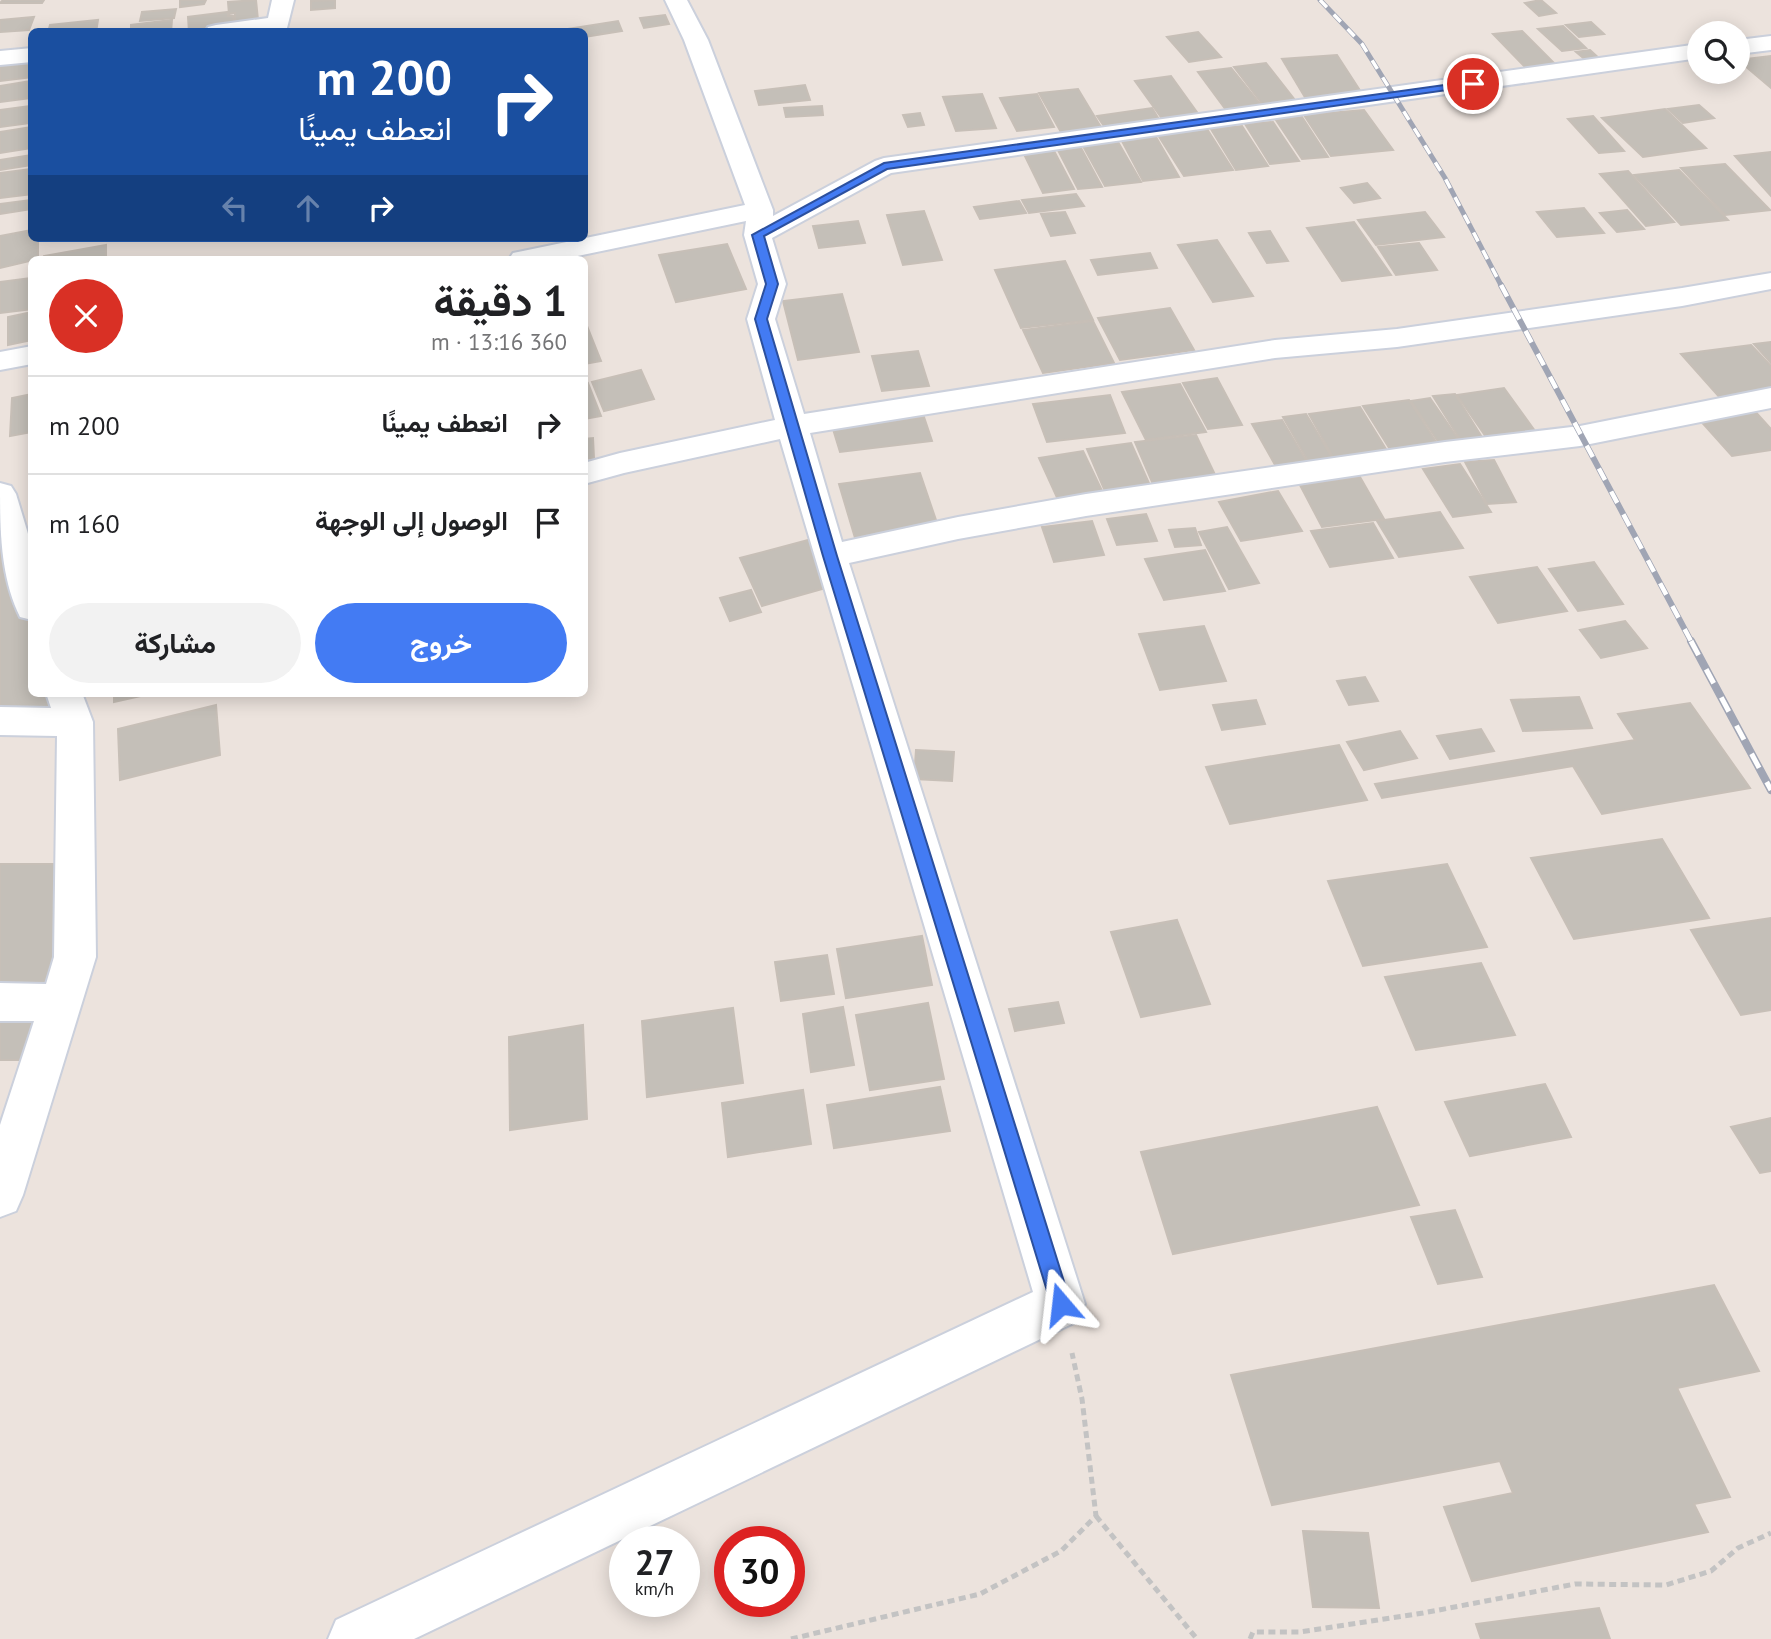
<!DOCTYPE html>
<html lang="ar">
<meta charset="utf-8">
<style>
:root{--surface:#fff;--page:#f2f2f2;--text:#202124;--muted:#757577;--line:#e0e0e0;--accent:#437bf3}
body{margin:0;font-family:"PT Sans",Vazirmatn,sans-serif;background:var(--page);color:var(--text);direction:rtl;height:100vh;display:flex;flex-direction:column;font-size:26px;white-space:nowrap}
*{box-sizing:border-box;margin:0}
p{font-size:23px;color:var(--muted)}
.icon{flex:none;width:38px;height:38px;fill:none;stroke:currentColor;stroke-width:2;stroke-linecap:round;stroke-linejoin:round}
.map{position:relative;flex:1;overflow:hidden;direction:ltr}
.details{position:absolute;left:28px;top:256px;width:560px;height:441px;display:flex;flex-direction:column;background:var(--surface);border-radius:10px;box-shadow:0 4px 18px #0003;direction:rtl}
.details>*{flex:none}
.guide{position:absolute;left:28px;top:28px;width:560px;height:214px;border-radius:10px;box-shadow:0 4px 18px #0003;direction:rtl;background:#1a4fa0;color:#fff;overflow:hidden}
.tools{position:absolute;left:1687px;top:21px;display:grid;gap:14px}
.tools a{display:grid;place-items:center;width:63px;height:63px;border-radius:50%;background:var(--surface);box-shadow:0 4px 18px #0003;font-size:35px}
.speed{position:absolute;left:609px;top:1526px;display:flex;gap:14px;font-size:35px;font-weight:700;text-align:center}
.speed>*{display:grid;place-content:center;width:91px;height:91px;border-radius:50%;background:var(--surface);box-shadow:0 4px 18px #0003;line-height:1}
.speed small{font-size:18px;font-weight:400}
.speed .limit{border:10px solid #d22;background:#fff;color:#111}
.pin{position:absolute;display:grid;place-items:center;width:60px;height:60px;color:#fff;margin:-30px;border:4px solid #fff;border-radius:50%;box-shadow:0 2px 7px #0007}
.me{position:absolute;width:77px;margin:-38px;rotate:343deg;stroke-linejoin:round;filter:drop-shadow(0 0 5px #0008)}
.turn{display:flex;align-items:center;gap:24px;height:147px;padding:0 21px;font-size:32px}
.turn .icon{width:91px;height:91px;stroke-width:2.5}
.turn b{display:block;font-size:49px;line-height:60px}
.lanes{display:flex;align-items:center;height:66px;padding:0 21px;background:#0003;justify-content:center;gap:35px;direction:ltr}
.lanes .off{opacity:.35}
.round{display:grid;place-items:center;flex:none;width:74px;height:74px;border-radius:37px;background:var(--page)}
.summary{display:flex;align-items:center;justify-content:space-between;height:119px;padding:0 21px}
h1{font-size:42px;font-weight:700;line-height:52px}
.cta{display:flex;gap:14px;margin-top:auto;padding:14px 21px}
.cta a{flex:1;height:80px;border-radius:42px;background:var(--accent);color:#fff;font-size:28px;font-weight:700;line-height:80px;text-align:center}
.cta a+a{background:var(--page);color:var(--text)}
ul{padding:0;list-style:none}
li{display:flex;align-items:center;gap:21px;height:98px;padding:0 21px;border-top:2px solid var(--line)}
li div{flex:1}
li b{display:block;font-size:26px}
li em{font-style:normal}
.map>svg:first-child{display:block}
.building{fill:#c4bfb8;stroke:#c7bfb7;stroke-width:2}
.lines{fill:none;stroke-linecap:round;stroke-linejoin:round}
.minor-casing{stroke:#cbd0dc;stroke-width:4}
.path{stroke:#c3c3c3;stroke-width:5;stroke-dasharray:7 4.5;stroke-linecap:butt}
.minor{fill:#fff;fill-rule:evenodd}
.rail-far2-casing{stroke:#a0a5b4;stroke-width:5}
.rail-far1-casing{stroke:#a0a5b4;stroke-width:6}
.rail-casing{stroke:#a0a5b4;stroke-width:8}
.rail-far2{stroke:#fff;stroke-width:3.5;stroke-dasharray:10;stroke-linecap:butt}
.rail-far1{stroke:#fff;stroke-width:4.5;stroke-dasharray:13;stroke-linecap:butt}
.rail{stroke:#fff;stroke-width:5;stroke-dasharray:16;stroke-linecap:butt}
.route{fill:#437bf3;stroke:#2c509e;stroke-width:2}
</style>
<div class="map">
<svg width="1771" height="1639" viewBox="0 0 1771 1639">
<rect width="100%" height="100%" fill="#ece3dd"/>
<g class="building">
<path d="M3,0h41l-2,3h-42z"/>
<path d="M180,0h26l-2,4 -24,3z"/>
<path d="M256,0l2,20 -23,3v-10l-6,1 -1,-12z"/>
<path d="M335,0v8l-24,2v-9z"/>
<path d="M1541,0l15,13 -17,3 -14,-13z"/>
<path d="M176,9l-2,9 -34,3 2,-9z"/>
<path d="M228,12v4h5l1,12 -45,4 -1,-15z"/>
<path d="M665,15l4,9 -25,4 -4,-10z"/>
<path d="M34,17l-5,13 -29,2v-12z"/>
<path d="M98,20l-2,12h-48l2,-7z"/>
<path d="M172,20l-1,12h-40v-7z"/>
<path d="M618,21l4,10 -38,6v-5l-29,-1z"/>
<path d="M1591,22l13,12 -25,3 -13,-12z"/>
<path d="M1563,26l23,22 -24,3 -24,-22z"/>
<path d="M1522,31l34,34 -29,4 -34,-35z"/>
<path d="M1198,32l23,25 -32,5 -22,-25z"/>
<path d="M1590,50l11,10 -13,2 -12,-10z"/>
<path d="M1337,55l26,40 -57,4 -24,-40z"/>
<path d="M1771,56v32l-33,-28z"/>
<path d="M32,61v16l-32,4v-15z"/>
<path d="M1266,63l29,37 -32,5 -29,-38z"/>
<path d="M1231,68l30,37 -35,5 -28,-38z"/>
<path d="M1171,76l28,39 -36,5 -28,-39z"/>
<path d="M31,81l-1,17 -30,4v-16z"/>
<path d="M805,85l5,15 -51,5 -4,-14z"/>
<path d="M1078,89l24,40 -40,5 -23,-41z"/>
<path d="M982,94l14,34 -40,3 -13,-34z"/>
<path d="M1037,94l17,33 -37,4 -17,-33z"/>
<path d="M1699,105l15,13 -31,5 -15,-14z"/>
<path d="M31,106l-2,17 -29,4v-17z"/>
<path d="M822,106l1,9 -37,2 -2,-9z"/>
<path d="M1152,108l8,13 -54,8 -9,-13z"/>
<path d="M1665,109l41,39 -63,9 -41,-39z"/>
<path d="M1364,110l29,40 -62,6 -27,-41z"/>
<path d="M920,113l4,12 -16,2 -5,-12z"/>
<path d="M1593,116l31,35 -25,2 -31,-34z"/>
<path d="M1302,117l26,40 -26,2 -26,-39z"/>
<path d="M1273,122l26,39 -29,3 -25,-40z"/>
<path d="M1242,126l26,40 -32,4 -25,-41z"/>
<path d="M32,127v21l-32,5v-21z"/>
<path d="M1207,129l26,41 -49,6 -26,-41z"/>
<path d="M1156,137l23,40 -36,4 -21,-40z"/>
<path d="M1118,142l23,40 -36,4 -22,-40z"/>
<path d="M1081,148l21,39 -24,2 -20,-39z"/>
<path d="M1053,149l21,40 -31,4 -20,-41z"/>
<path d="M1771,152v44l-36,-40z"/>
<path d="M32,155v10l-32,5v-10z"/>
<path d="M1725,164l45,46 -45,5 -44,-47z"/>
<path d="M32,169v25l-32,4v-25z"/>
<path d="M1679,170l49,50 -47,5 -47,-50z"/>
<path d="M1628,171l46,51 -28,4 -46,-52z"/>
<path d="M1367,183l13,15 -26,5 -13,-15z"/>
<path d="M1076,194l8,12 -55,7 -7,-13z"/>
<path d="M32,200v9l-32,5v-10z"/>
<path d="M1019,201l7,12 -46,6 -6,-12z"/>
<path d="M1584,208l20,25 -47,4 -20,-25z"/>
<path d="M1627,210l17,19 -27,3 -17,-19z"/>
<path d="M924,211l18,49 -39,5 -16,-50z"/>
<path d="M1065,212l10,21 -24,3 -10,-22z"/>
<path d="M1425,212l19,25 -68,8 -18,-25z"/>
<path d="M858,221l7,22 -46,5 -6,-22z"/>
<path d="M1354,222l37,53 -49,6 -35,-53z"/>
<path d="M32,230v8h6v21l-38,9v-32z"/>
<path d="M1270,231l18,30 -21,2 -18,-30z"/>
<path d="M1217,240l36,56 -40,6 -35,-57z"/>
<path d="M1419,243l18,27 -41,5 -18,-28z"/>
<path d="M727,244l19,45 -70,13 -17,-47z"/>
<path d="M106,245v14h-62v-3z"/>
<path d="M1150,253l7,15 -59,7 -7,-15z"/>
<path d="M1065,261l28,59 -72,8 -26,-58z"/>
<path d="M32,278v31l-32,4v-31z"/>
<path d="M842,294l17,58 -61,8 -15,-59z"/>
<path d="M1170,308l24,42 -74,10 -22,-42z"/>
<path d="M32,312v28l-24,5v-28z"/>
<path d="M1093,321l21,42 -71,10 -20,-43z"/>
<path d="M584,326h3l14,35 -17,3z"/>
<path d="M1771,342v21l-17,-19z"/>
<path d="M1751,345l20,21v26l-50,7 -40,-45z"/>
<path d="M918,351l11,35 -47,5 -10,-35z"/>
<path d="M641,370l13,29 -50,12 -12,-29z"/>
<path d="M1217,378l25,47 -34,4 -25,-46z"/>
<path d="M588,383l13,33 -17,3v-35z"/>
<path d="M1180,384l26,48 -60,8 -24,-48z"/>
<path d="M1504,388l31,43 -49,6 -29,-42z"/>
<path d="M32,394v38l-22,4 2,-38z"/>
<path d="M1455,394l28,45 -22,2 -28,-45z"/>
<path d="M1110,395l15,38 -78,9 -14,-38z"/>
<path d="M1430,398l31,45 -20,3 -30,-45z"/>
<path d="M1409,400l29,45 -47,6 -28,-45z"/>
<path d="M1360,407l29,47 -54,7 -26,-47z"/>
<path d="M1752,408l19,21v21l-39,6 -35,-39z"/>
<path d="M1306,414l30,50 -24,4 -29,-51z"/>
<path d="M924,417l8,24 -92,11 -7,-23z"/>
<path d="M1282,420l28,47 -31,5 -27,-48z"/>
<path d="M1196,435l22,46 -63,8 -20,-47z"/>
<path d="M593,438l1,20 -10,1v-20z"/>
<path d="M1131,443l21,47 -45,6 -20,-47z"/>
<path d="M1083,451l21,44 -45,7 -20,-44z"/>
<path d="M1494,460l22,42 -29,2 -22,-42z"/>
<path d="M1460,464l31,48 -38,5 -30,-48z"/>
<path d="M920,473l18,53 -83,12 -16,-54z"/>
<path d="M1360,477l24,42 -62,8 -22,-42z"/>
<path d="M1278,491l24,40 -61,10 -22,-39z"/>
<path d="M1440,512l23,36 -64,9 -22,-36z"/>
<path d="M1146,514l11,27 -40,4 -10,-26z"/>
<path d="M1092,521l12,34 -50,7 -12,-35z"/>
<path d="M1373,523l20,35 -63,9 -19,-36z"/>
<path d="M1227,527l32,56 -30,6 -30,-57z"/>
<path d="M1195,528l6,17 -26,2 -6,-17z"/>
<path d="M812,539l24,46 -74,21 -22,-48z"/>
<path d="M0,540l32,95v58h19l6,20h-57z"/>
<path d="M1205,550l20,41 -61,9 -19,-41z"/>
<path d="M1594,562l29,42 -45,7 -29,-42z"/>
<path d="M1537,567l30,44 -69,12 -28,-46z"/>
<path d="M751,590l10,22 -31,9 -10,-23z"/>
<path d="M1625,621l22,27 -46,10 -21,-28z"/>
<path d="M1204,626l22,55 -66,9 -21,-56z"/>
<path d="M1365,677l13,24 -29,4 -12,-24z"/>
<path d="M114,693h40l-40,9z"/>
<path d="M1579,697l13,31 -69,3 -12,-31z"/>
<path d="M1256,700l9,24 -43,6 -9,-25z"/>
<path d="M1690,703l60,85 -148,26 -29,-48 -191,32 -7,-14 260,-44 -17,-26z"/>
<path d="M216,705l4,50 -100,25 -2,-51z"/>
<path d="M1481,729l13,22 -44,8 -13,-23z"/>
<path d="M1400,731l17,27 -53,12 -17,-28z"/>
<path d="M1339,745l28,55 -137,24 -24,-57z"/>
<path d="M916,750l38,2 -2,29 -38,-2z"/>
<path d="M1662,839l47,79 -135,21 -43,-81z"/>
<path d="M0,864h61l-1,88 -9,33h-51z"/>
<path d="M1447,864l40,83 -124,19 -35,-85z"/>
<path d="M1771,918v92l-30,5 -50,-85z"/>
<path d="M1177,920l33,84 -69,13 -30,-85z"/>
<path d="M922,936l10,49 -86,13 -9,-49z"/>
<path d="M827,955l7,39 -53,7 -6,-39z"/>
<path d="M1481,963l34,72 -99,15 -31,-73z"/>
<path d="M1058,1002l6,21 -49,8 -6,-22z"/>
<path d="M928,1003l16,76 -74,11 -14,-75z"/>
<path d="M0,1005l44,1 -22,54h-22z"/>
<path d="M843,1007l11,58 -43,7 -8,-58z"/>
<path d="M733,1008l10,75 -96,14 -5,-76z"/>
<path d="M583,1025l4,94 -77,11 -1,-93z"/>
<path d="M1545,1084l26,53 -101,19 -25,-54z"/>
<path d="M940,1087l10,44 -116,17 -7,-43z"/>
<path d="M803,1090l8,54 -83,13 -6,-54z"/>
<path d="M1377,1107l42,98 -246,49 -32,-102z"/>
<path d="M1771,1118v53l-11,2 -29,-46z"/>
<path d="M1455,1210l27,67 -44,7 -27,-67z"/>
<path d="M1714,1285l45,86 -82,17 53,109 -36,7 14,28 -236,49 -28,-74 69,-14 -13,-32 -228,44 -41,-130z"/>
<path d="M1303,1531l65,2 11,75 -66,-1z"/>
<path d="M1599,1608l11,31h-129l-5,-15z"/>
</g>
<g class="lines">
<defs>
<g id="minor">
<path d="M272,0h22l-7,28 -19,4h-63l3,-5 8,-2 52,-7z"/>
<path d="M665,0h22l21,40 65,170v6l102,-55 9,-3 815,-114v14l-808,115 -119,65 14,46 -11,35 29,95 471,-74 122,-11 285,-41 89,-15v16l-89,17 -285,41 -122,11 -465,75 32,109 116,-25 128,-23 359,-52 135,-16 191,-38v20l-191,38 -135,16 -359,54 -128,23 -109,24 236,741 -7,17 -664,318h-86l8,-19 697,-328 -253,-853 -156,34 -40,11v-21l36,-10 155,-33 -28,-101 11,-35 -14,-49 2,-14 -183,38h-54l4,-6 10,-2 222,-46 -61,-165z"/>
<path d="M1771,36v14l-33,4v-14z"/>
<path d="M32,48v14l-32,3v-14z"/>
<path d="M32,346v18l-32,6v-18z"/>
<path d="M0,483l11,3 5,8 16,53v73l-12,-3c-20,-40 -20,-89 -20,-134z"/>
<path d="M46,693h36l11,29 3,235 -73,238 -7,16 -16,6v-92l34,-104h-34v-38l46,1 8,-27 3,-221 -57,-1v-28l51,1z"/>
</g>
</defs>
<use href="#minor" class="minor-casing"/>
<g class="path">
<path d="M1096,1516l101,123"/>
<path d="M791,1639l189,-45 81,-43 35,-35 -14,-117 -10,-46"/>
<path d="M1250,1639l3,-7h47l123,-19 152,-29 91,1 45,-14 27,-23 33,-15"/>
</g>
<use href="#minor" class="minor"/>
<defs>
<path id="rail-far2" d="M1320,0l42,44 83,134 57,109"/>
<path id="rail-far1" d="M1501,285l191,358"/>
<path id="rail" d="M1691,641l80,149"/>
</defs>
<use href="#rail-far2" class="rail-far2-casing"/>
<use href="#rail-far1" class="rail-far1-casing"/>
<use href="#rail" class="rail-casing"/>
<use href="#rail-far2" class="rail-far2"/>
<use href="#rail-far1" class="rail-far1"/>
<use href="#rail" class="rail"/>
</g>
<path class="route" d="M1473,81l3,1v4l-589,83 -123,67 14,48 -11,35 70,237 234,748 -3,7 -7,3 -7,-3 -3,-7 -228,-748 -68,-237 11,-35 -14,-49 132,-72z"/>
</svg>
<div class="tools">
<a><svg class="icon" aria-label="search" viewBox="0 0 24 24"><circle cx="10" cy="10" r="6"/><path d="M15 15l6 6"/></svg></a>
</div>
<div class="speed"><div>27<small>km/h</small></div><div class="limit">30</div></div>
<div class="pin" style="left:1473px;top:84px;background:#d93025"><svg class="icon" aria-label="arrive" viewBox="0 0 24 24"><path d="M6 21V4h12l-3 4 3 4H6"/></svg></div>
<svg class="me" style="left:1061px;top:1304px" viewBox="-20 -20 40 40"><path d="M0-17L14 15 0 8-14 15z" fill="#437bf3" stroke="#fff" stroke-width="4"/></svg>
<div class="guide">
<div class="turn"><svg class="icon" aria-label="right" viewBox="0 0 24 24"><path d="M7 20v-9h11M14 6l5 5-5 5"/></svg><div><b>200 m</b>انعطف يمينًا</div></div>
<div class="lanes"><svg class="icon off" aria-label="left" viewBox="0 0 24 24"><path d="M17 20v-9H6M10 6l-5 5 5 5"/></svg><svg class="icon off" aria-label="ahead" viewBox="0 0 24 24"><path d="M12 20V5M6 11l6-6 6 6"/></svg><svg class="icon" aria-label="right" viewBox="0 0 24 24"><path d="M7 20v-9h11M14 6l5 5-5 5"/></svg></div>
</div>
<section class="details">
<div class="summary"><div><h1>1 دقيقة</h1><p>360 m · 13:16</p></div><a class="round" style="background:#d93025;color:#fff"><svg class="icon" aria-label="close" viewBox="0 0 24 24"><path d="M6 6l12 12M18 6L6 18"/></svg></a></div>
<ul>
<li><svg class="icon" aria-label="right" viewBox="0 0 24 24"><path d="M7 20v-9h11M14 6l5 5-5 5"/></svg><div><b>انعطف يمينًا</b></div><em>200 m</em></li>
<li><svg class="icon" aria-label="arrive" viewBox="0 0 24 24"><path d="M6 21V4h12l-3 4 3 4H6"/></svg><div><b>الوصول إلى الوجهة</b></div><em>160 m</em></li>
</ul>
<div class="cta"><a>خروج</a><a>مشاركة</a></div>
</section>
</div>
